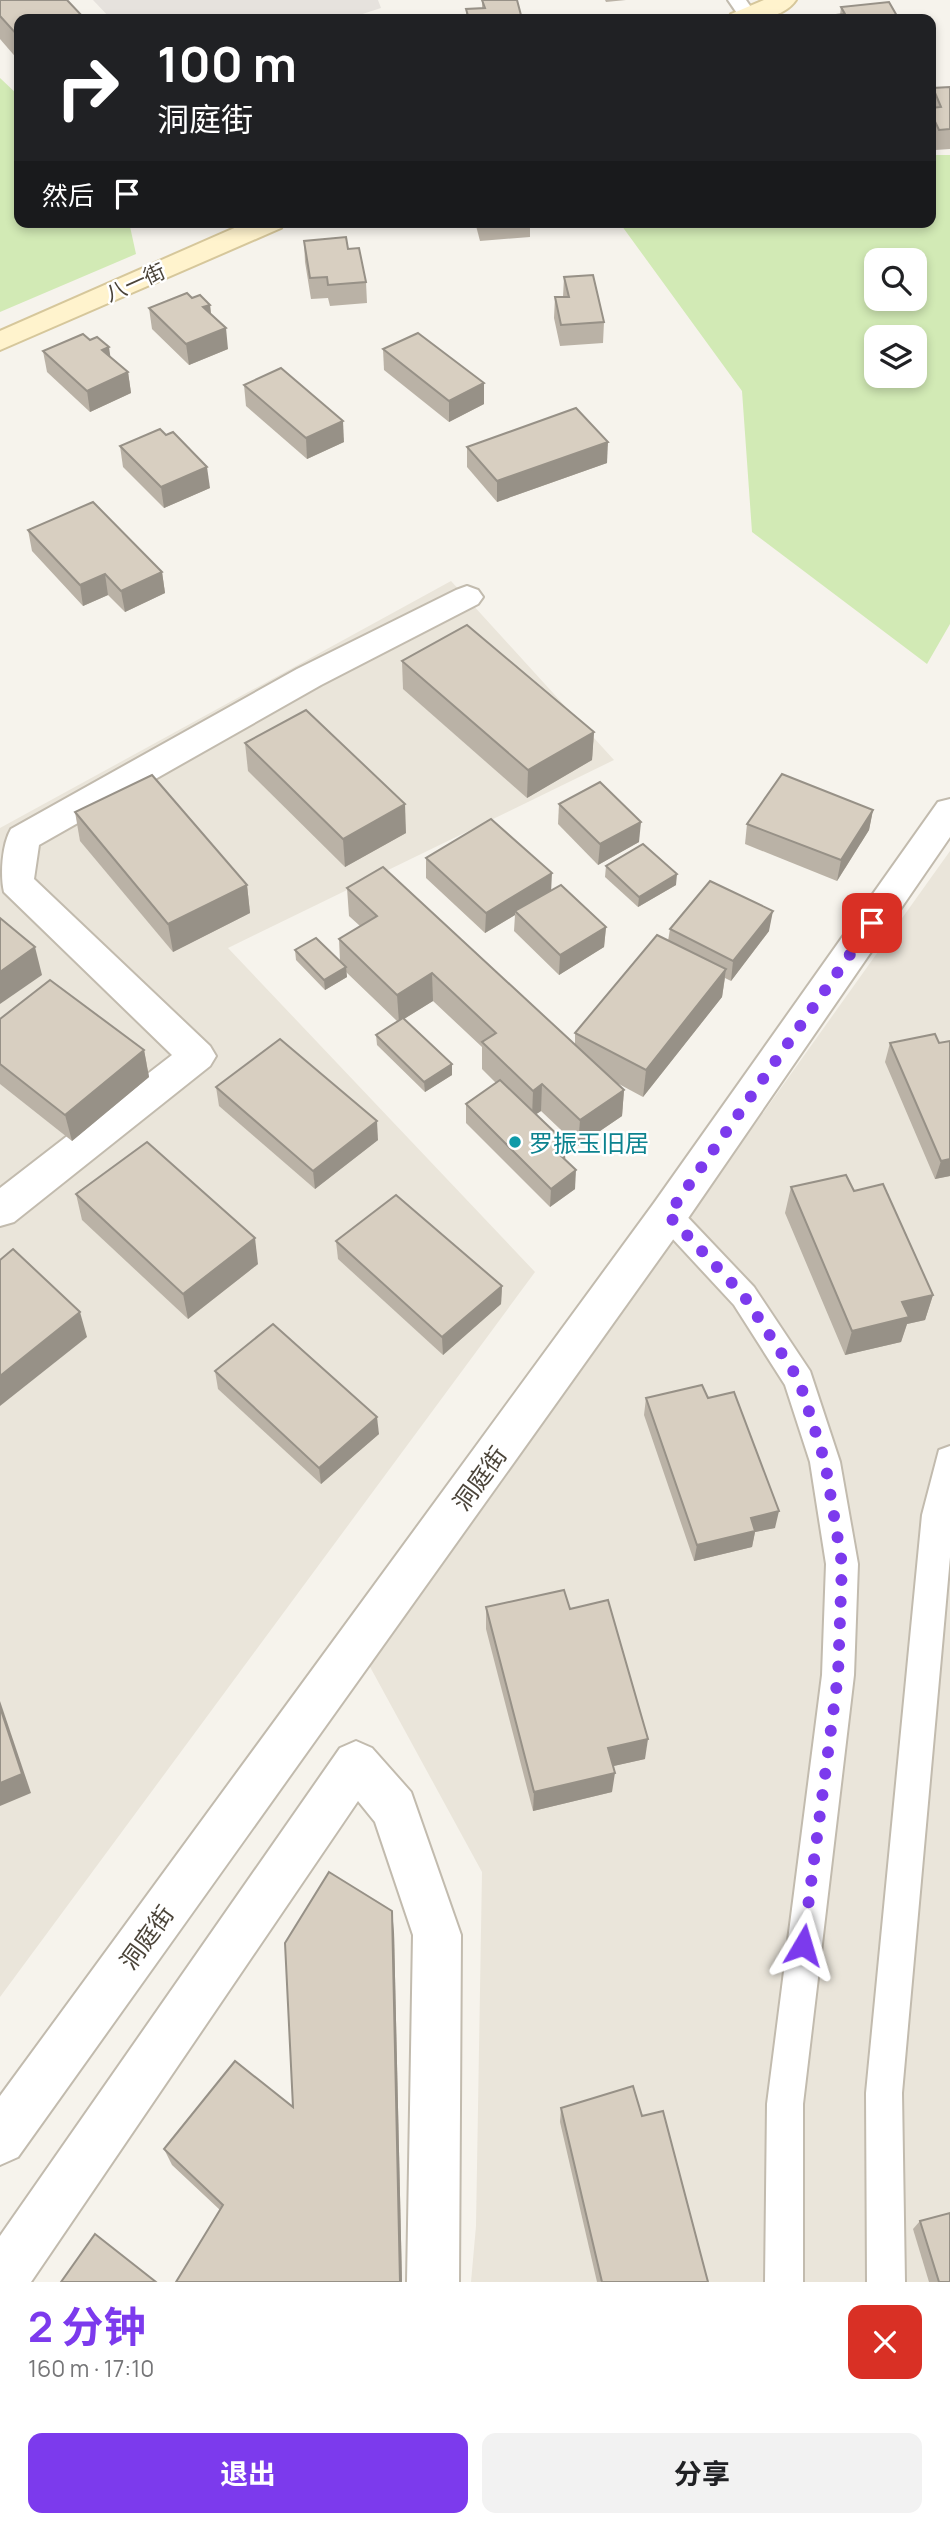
<!DOCTYPE html>
<html lang="zh">
<meta charset="utf-8">
<style>
:root{--surface:#fff;--page:#f2f2f2;--text:#202124;--muted:#757577;--accent:#7c3aed}
body{margin:0;font-family:Manrope,"Noto Sans SC",sans-serif;background:var(--page);color:var(--text);height:100vh;display:flex;flex-direction:column;font-size:26px;white-space:nowrap}
*{box-sizing:border-box;margin:0}
p{font-size:23px;color:var(--muted)}
.icon{flex:none;width:38px;height:38px;fill:none;stroke:currentColor;stroke-width:2;stroke-linecap:round;stroke-linejoin:round}
.map{position:relative;height:2282px;overflow:hidden}
.drawer{display:flex;flex-direction:column;background:var(--surface);flex:1}
.drawer>*{flex:none}
.top-card{position:absolute;left:14px;top:14px;width:922px;height:214px;border-radius:14px;box-shadow:0 4px 10px #0003;background:#202124;color:#fff;overflow:hidden}
.controls{position:absolute;left:864px;top:248px;display:grid;gap:14px}
.controls a{display:grid;place-items:center;width:63px;height:63px;border-radius:14px;background:var(--surface);box-shadow:0 4px 10px #0003;font-size:35px}
.pin{position:absolute;display:grid;place-items:center;width:60px;height:60px;color:#fff;margin:-30px;border-radius:14px;box-shadow:0 4px 10px #0006}
.me{position:absolute;width:77px;margin:-38px;rotate:7deg;stroke-linejoin:round;filter:drop-shadow(0 0 5px #0008)}
.turn{display:flex;align-items:center;gap:24px;height:147px;padding:0 28px;font-size:32px}
.turn .icon{width:91px;height:91px;stroke-width:2.5}
.turn b{display:block;font-size:49px;line-height:60px}
.then{display:flex;align-items:center;height:66px;padding:0 28px;background:#0003;gap:14px;font-size:26px}
.round{display:grid;place-items:center;flex:none;width:74px;height:74px;border-radius:14px;background:var(--page)}
.summary{display:flex;align-items:center;justify-content:space-between;height:119px;padding:0 28px}
h1{font-size:42px;font-weight:700;line-height:52px;color:var(--accent)}
.primary-button{display:flex;gap:14px;margin-top:auto;padding:14px 28px}
.primary-button a{flex:1;height:80px;border-radius:14px;background:var(--accent);color:#fff;font-size:28px;font-weight:700;line-height:80px;text-align:center}
.primary-button a+a{background:var(--page);color:var(--text)}
.map>svg:first-child{display:block}
.residential{fill:#eae5da}
.industrial{fill:#e6e2dd}
.green{fill:#d2eab5;fill-rule:evenodd}
.lines{fill:none;stroke-linecap:round;stroke-linejoin:round}
.lane-casing{stroke:#c2bbae;stroke-width:4}
.street-casing{stroke:#c2bbae;stroke-width:4}
.secondary-casing{stroke:#d6c79b;stroke-width:4}
.lane{fill:#fff;fill-rule:evenodd}
.street{fill:#fff;fill-rule:evenodd}
.secondary{fill:#fff3cd;fill-rule:evenodd}
.wall{fill:#bab2a6}
.shaded-wall{fill:#979187}
.building{fill:#d8cfc1;stroke:#979187;stroke-width:2}
.route{stroke:#7c3aed;stroke-width:12;stroke-dasharray:0 21.6}
.culture-dot{fill:#0f9aa8;stroke:#fff;stroke-width:2.5}
.labels{text-anchor:middle;dominant-baseline:central;stroke-width:5;stroke-linejoin:round;paint-order:stroke}
.far-street-label{font-size:21px;fill:#4b4439;stroke:#fff}
.culture-label{font-size:24px;fill:#0d838f;stroke:#fff;text-anchor:start}
.street-label{font-size:24px;fill:#4b4439;stroke:#fff}
</style>
<div class="map">
<svg width="950" height="2282" viewBox="0 0 950 2282">
<rect width="100%" height="100%" fill="#f6f3ec"/>
<g class="residential">
<path d="M451,581l163,179 -386,188 307,324 -535,725v-1169z"/>
<path d="M950,851v1431h-479l5,-56 6,-354 -113,-207z"/>
</g>
<path class="industrial" d="M93,0h285l3,8 -34,11h-236z"/>
<g class="green">
<path d="M0,78l19,18v126h110l7,32 -136,58z"/>
<path d="M931,155h19v469l-23,40 -175,-132 -10,-141 -123,-169h312zM877,261h38v38h-38zM877,338h38v38h-38z"/>
</g>
<g class="lines">
<defs>
<g id="lane">
<path d="M728,0h18l11,16 -2,3h-14z"/>
<path d="M668,1203l10,4 76,80 56,84 30,91 18,102 -4,111 -51,429v178h-38l2,-178 55,-429 4,-111 -16,-102 -25,-77 -51,-80 -76,-82 -4,-8 4,-8z"/>
<path d="M950,1446v111l-48,536 3,189h-38l-1,-189 56,-578 17,-65z"/>
</g>
<g id="street">
<path d="M467,586l11,4 5,7 -5,7 -157,81 -282,160 -5,34 176,167 6,10 -6,10 -196,156 -14,4v-38l172,-133 -168,-163c-4,-16 -2,-48 7,-63l286,-160 159,-79z"/>
<path d="M950,799v38l-268,390 -664,930 -18,8v-69l654,-893 284,-401z"/>
<path d="M356,1741l16,7 39,44 50,143 -2,347h-52l6,-347 -38,-113 -17,-21 -327,481h-31v-46l340,-488z"/>
</g>
<g id="secondary">
<path d="M764,0h32c-13,20 -47,20 -68,19l3,-5z"/>
<path d="M248,222h36l-3,6 -281,122v-19z"/>
</g>
</defs>
<use href="#lane" class="lane-casing"/>
<use href="#street" class="street-casing"/>
<use href="#secondary" class="secondary-casing"/>
<use href="#lane" class="lane"/>
<use href="#street" class="street"/>
<use href="#secondary" class="secondary"/>
</g>
<g class="wall">
<path d="M0,0l19,19v42l-19,-22z"/>
<path d="M482,0l40,19h-56v-10l16,-1z"/>
<path d="M605,0h21l-20,2z"/>
<path d="M841,7l56,9 -1,3h-62l1,-4h5z"/>
<path d="M950,87v62l-15,1 -4,-8v-45l2,-9z"/>
<path d="M475,222h55v15l-50,4z"/>
<path d="M304,241l44,8 18,33 1,21 -37,3 -2,-8 -17,1 -6,-37z"/>
<path d="M564,277l40,45 -1,21 -43,3 -6,-28 1,-21h8z"/>
<path d="M192,298l18,7 1,9 17,35 -39,16 -37,-36 -3,-21z"/>
<path d="M383,349l101,55 -35,18 -65,-52z"/>
<path d="M43,351l67,5 18,16 3,21 -41,19 -43,-40z"/>
<path d="M244,385l100,57 -37,17 -61,-53z"/>
<path d="M120,446l90,42 -46,20 -41,-41z"/>
<path d="M467,447l140,16 -110,39 -30,-35z"/>
<path d="M28,530l134,42 3,21 -40,19 -17,-17 -25,11 -51,-55z"/>
<path d="M402,661l192,71 -2,28 -65,38 -124,-109z"/>
<path d="M245,743l161,90 -61,34 -97,-96z"/>
<path d="M559,804l80,38 -41,23 -40,-41z"/>
<path d="M873,810l-4,20 -32,51 -92,-37 2,-20z"/>
<path d="M75,812l172,73 3,28 -77,39 -93,-111z"/>
<path d="M426,858l125,32 55,37 -2,20 -45,28 -45,-44 1,-16 -30,18 -59,-55z"/>
<path d="M606,866l70,19 -38,22 -33,-30z"/>
<path d="M347,888l228,156v-11l93,-92 2,-12 99,2 -38,50 -6,-3 -3,19 -79,100 -26,-14 7,7 -2,26 -44,30 -37,-35 -5,3 29,46 10,29 -25,18 -84,-84v-19l30,-21 -14,-14v-22l-49,-46 -29,18 48,45v11l-27,17 -48,-47 -1,-10 21,-14 -51,-49 1,5 -22,13 -29,-30 -1,-10 45,11 -1,-22 21,-13 -11,-10z"/>
<path d="M0,1019l144,31 5,27 -77,64 -72,-57z"/>
<path d="M950,1041v135l-15,3 -50,-117 5,-19h49z"/>
<path d="M216,1087l162,53 -63,49 -96,-83z"/>
<path d="M791,1187l63,4 79,104 -8,25 -18,4 -6,18 -56,13 -60,-142z"/>
<path d="M76,1194l182,70 -70,55 -106,-99z"/>
<path d="M336,1241l166,45 -1,18 -58,51 -105,-96z"/>
<path d="M215,1371l164,63 -58,50 -103,-95z"/>
<path d="M646,1398h62l67,130 -20,4 -3,15 -58,14 -50,-146z"/>
<path d="M486,1607l84,2 75,150 -32,7 -1,26 -79,19 -47,-182z"/>
<path d="M394,1932l8,350 -182,-72 -48,-45 -8,-16 129,-42z"/>
<path d="M561,2108l81,8 66,166h-111l-37,-160z"/>
<path d="M920,2221l30,61h-21l-16,-53z"/>
</g>
<g class="shaded-wall">
<path d="M210,305l2,20 -9,-18z"/>
<path d="M226,328l2,21 -39,16 -3,-21z"/>
<path d="M109,347l3,21 -10,-18z"/>
<path d="M128,372l3,21 -41,19 -3,-21z"/>
<path d="M484,383v21l-35,18v-21z"/>
<path d="M343,421l1,21 -37,17 -1,-21z"/>
<path d="M608,442l-1,21 -110,39v-21z"/>
<path d="M207,467l3,21 -46,20 -3,-21z"/>
<path d="M162,572l3,21 -40,19 -4,-21z"/>
<path d="M105,574l3,21 -25,11 -3,-21z"/>
<path d="M594,732l-2,28 -65,38 1,-28z"/>
<path d="M405,804l1,29 -61,34 -2,-28z"/>
<path d="M873,810l-4,20 -32,51 4,-21z"/>
<path d="M641,822l-2,20 -41,23 2,-21z"/>
<path d="M552,873l-1,20 -36,18v4l-30,18 1,-20z"/>
<path d="M677,874l-1,11 -38,22 1,-10z"/>
<path d="M247,885l3,28 -77,39 -5,-28z"/>
<path d="M773,911l-4,20 -38,50 2,-20z"/>
<path d="M606,927l-2,20 -45,28 1,-20z"/>
<path d="M35,947l7,28 -42,29v-32z"/>
<path d="M346,967l1,10 -22,13 -1,-10z"/>
<path d="M726,969l-4,28 -79,100 3,-27z"/>
<path d="M432,973l1,28 -34,21 -2,-27z"/>
<path d="M144,1050l5,27 -77,64 -7,-26z"/>
<path d="M452,1064v11l-27,17 -1,-10z"/>
<path d="M542,1084l-1,27 -9,6 1,-26z"/>
<path d="M624,1090l-2,26 -44,30 2,-26z"/>
<path d="M377,1121l1,19 -63,49 -2,-18z"/>
<path d="M566,1143l-1,19 -9,-11z"/>
<path d="M950,1159v17l-15,3 6,-18z"/>
<path d="M576,1170l-1,19 -25,18 1,-18z"/>
<path d="M255,1238l3,26 -70,55 -5,-25z"/>
<path d="M502,1286l-1,18 -58,51 -1,-18z"/>
<path d="M933,1295l-8,25 -18,4 -6,18 -56,13 7,-24 50,-29z"/>
<path d="M80,1312l7,25 -87,69v-30z"/>
<path d="M377,1417l2,17 -58,50 -2,-16z"/>
<path d="M779,1511l-4,17 -20,4 -3,15 -58,14 3,-16 54,-27z"/>
<path d="M0,1701l31,92 -31,13z"/>
<path d="M648,1739l-3,20 -40,9 3,-20z"/>
<path d="M615,1773l-3,19 -79,19 1,-19z"/>
<path d="M392,1911l2,21 8,350h-2z"/>
</g>
<g class="building">
<path d="M0,0h67l18,19h-66v18l-19,-21z"/>
<path d="M482,0h35l5,19h-53l-3,-10 19,-1z"/>
<path d="M889,2l8,14 -17,2 1,1h-44l-2,-4 10,-1 -4,-7z"/>
<path d="M950,87v42l-11,1 -8,-17v-5l10,-1 -8,-19z"/>
<path d="M346,237l2,12 11,-1 7,34 -38,3 -1,-8 -17,1 -6,-37z"/>
<path d="M593,275l11,47 -43,3 -6,-28h14l-5,-20z"/>
<path d="M187,293l5,5 8,-3 10,10 -7,2 23,21 -40,16 -37,-36z"/>
<path d="M418,333l66,50 -35,18 -66,-52z"/>
<path d="M83,334l7,6 7,-3 12,10 -7,3 26,22 -41,19 -44,-40z"/>
<path d="M281,368l62,53 -37,17 -62,-53z"/>
<path d="M576,408l32,34 -111,39 -30,-34z"/>
<path d="M160,429l6,6 7,-3 34,35 -46,20 -41,-41z"/>
<path d="M93,502l69,70 -41,19 -16,-17 -25,11 -52,-55z"/>
<path d="M467,625l127,107 -66,38 -126,-109z"/>
<path d="M306,710l99,94 -62,35 -98,-96z"/>
<path d="M782,774l91,36 -32,50 -94,-36z"/>
<path d="M152,775l95,110 -79,39 -93,-112z"/>
<path d="M600,782l41,40 -41,22 -41,-40z"/>
<path d="M491,819l61,54 -66,40 -60,-55z"/>
<path d="M643,844l34,30 -38,23 -33,-31z"/>
<path d="M383,867l241,223 -44,30 -38,-36 -9,7 -51,-49 14,-9 -64,-60 -35,22 -58,-56 38,-23 -30,-28z"/>
<path d="M710,881l63,30 -40,50 -63,-32z"/>
<path d="M561,885l45,42 -46,28 -45,-44z"/>
<path d="M0,918l35,29 -35,25z"/>
<path d="M657,935l69,34 -80,101 -71,-37z"/>
<path d="M316,938l30,29 -22,13 -29,-30z"/>
<path d="M50,980l94,70 -79,65 -65,-51v-45z"/>
<path d="M403,1018l49,46 -28,18 -48,-47z"/>
<path d="M935,1034l4,9 11,-2v118l-9,2 -51,-118z"/>
<path d="M280,1039l97,82 -64,50 -97,-84z"/>
<path d="M500,1080l66,63 -10,8 20,19 -25,19 -85,-85z"/>
<path d="M147,1142l108,96 -72,56 -107,-100z"/>
<path d="M846,1175l8,16 29,-7 50,111 -31,7 7,15 -57,14 -61,-144z"/>
<path d="M396,1195l106,91 -60,51 -106,-96z"/>
<path d="M13,1249l67,63 -80,64v-116z"/>
<path d="M273,1324l104,93 -58,51 -104,-97z"/>
<path d="M702,1385l6,13 26,-6 45,119 -28,7 4,13 -58,14 -51,-147z"/>
<path d="M564,1590l6,19 38,-9 40,139 -40,9 7,25 -81,19 -48,-185z"/>
<path d="M0,1707l22,67 -22,9z"/>
<path d="M329,1872l63,39 8,371h-224l47,-77 -59,-56 71,-88 58,46 -8,-164z"/>
<path d="M633,2086l9,30 21,-5 45,171h-106l-41,-174z"/>
<path d="M950,2213v69h-11l-19,-61z"/>
<path d="M95,2234l61,48h-95z"/>
</g>
<g class="lines">
<path class="route" d="M803,1945l35,-270 4,-111 -17,-102 -26,-82 -55,-84 -76,-81 204,-292"/>
</g>
<circle class="culture-dot" cx="515" cy="1142" r="7"/>
<g class="labels">
<g class="far-street-label">
<text transform="translate(135 282) rotate(-24)">八一街</text>
</g>
<g class="culture-label">
<text x="529" y="1142">罗振玉旧居</text>
</g>
<g class="street-label">
<text transform="translate(479 1478) rotate(-54)">洞庭街</text>
<text transform="translate(146 1937) rotate(-54)">洞庭街</text>
</g>
</g>
</svg>
<div class="controls">
<a><svg class="icon" aria-label="search" viewBox="0 0 24 24"><circle cx="10" cy="10" r="6"/><path d="M15 15l6 6"/></svg></a>
<a><svg class="icon" aria-label="layers" viewBox="0 0 24 24"><path d="M12 4l9 5-9 5-9-5zM3 14l9 5 9-5"/></svg></a>
</div>
<div class="pin" style="left:872px;top:923px;background:#d93025"><svg class="icon" aria-label="arrive" viewBox="0 0 24 24"><path d="M6 21V4h12l-3 4 3 4H6"/></svg></div>
<svg class="me" style="left:803px;top:1945px" viewBox="-20 -20 40 40"><path d="M0-17L14 15 0 8-14 15z" fill="#7c3aed" stroke="#fff" stroke-width="4"/></svg>
<div class="top-card">
<div class="turn"><svg class="icon" aria-label="right" viewBox="0 0 24 24"><path d="M7 20v-9h11M14 6l5 5-5 5"/></svg><div><b>100 m</b>洞庭街</div></div>
<div class="then">然后<svg class="icon" aria-label="arrive" viewBox="0 0 24 24"><path d="M6 21V4h12l-3 4 3 4H6"/></svg></div>
</div>
</div>
<section class="drawer">
<div class="summary"><div><h1>2 分钟</h1><p>160 m · 17:10</p></div><a class="round" style="background:#d93025;color:#fff"><svg class="icon" aria-label="close" viewBox="0 0 24 24"><path d="M6 6l12 12M18 6L6 18"/></svg></a></div>
<div class="primary-button"><a>退出</a><a>分享</a></div>
</section>
